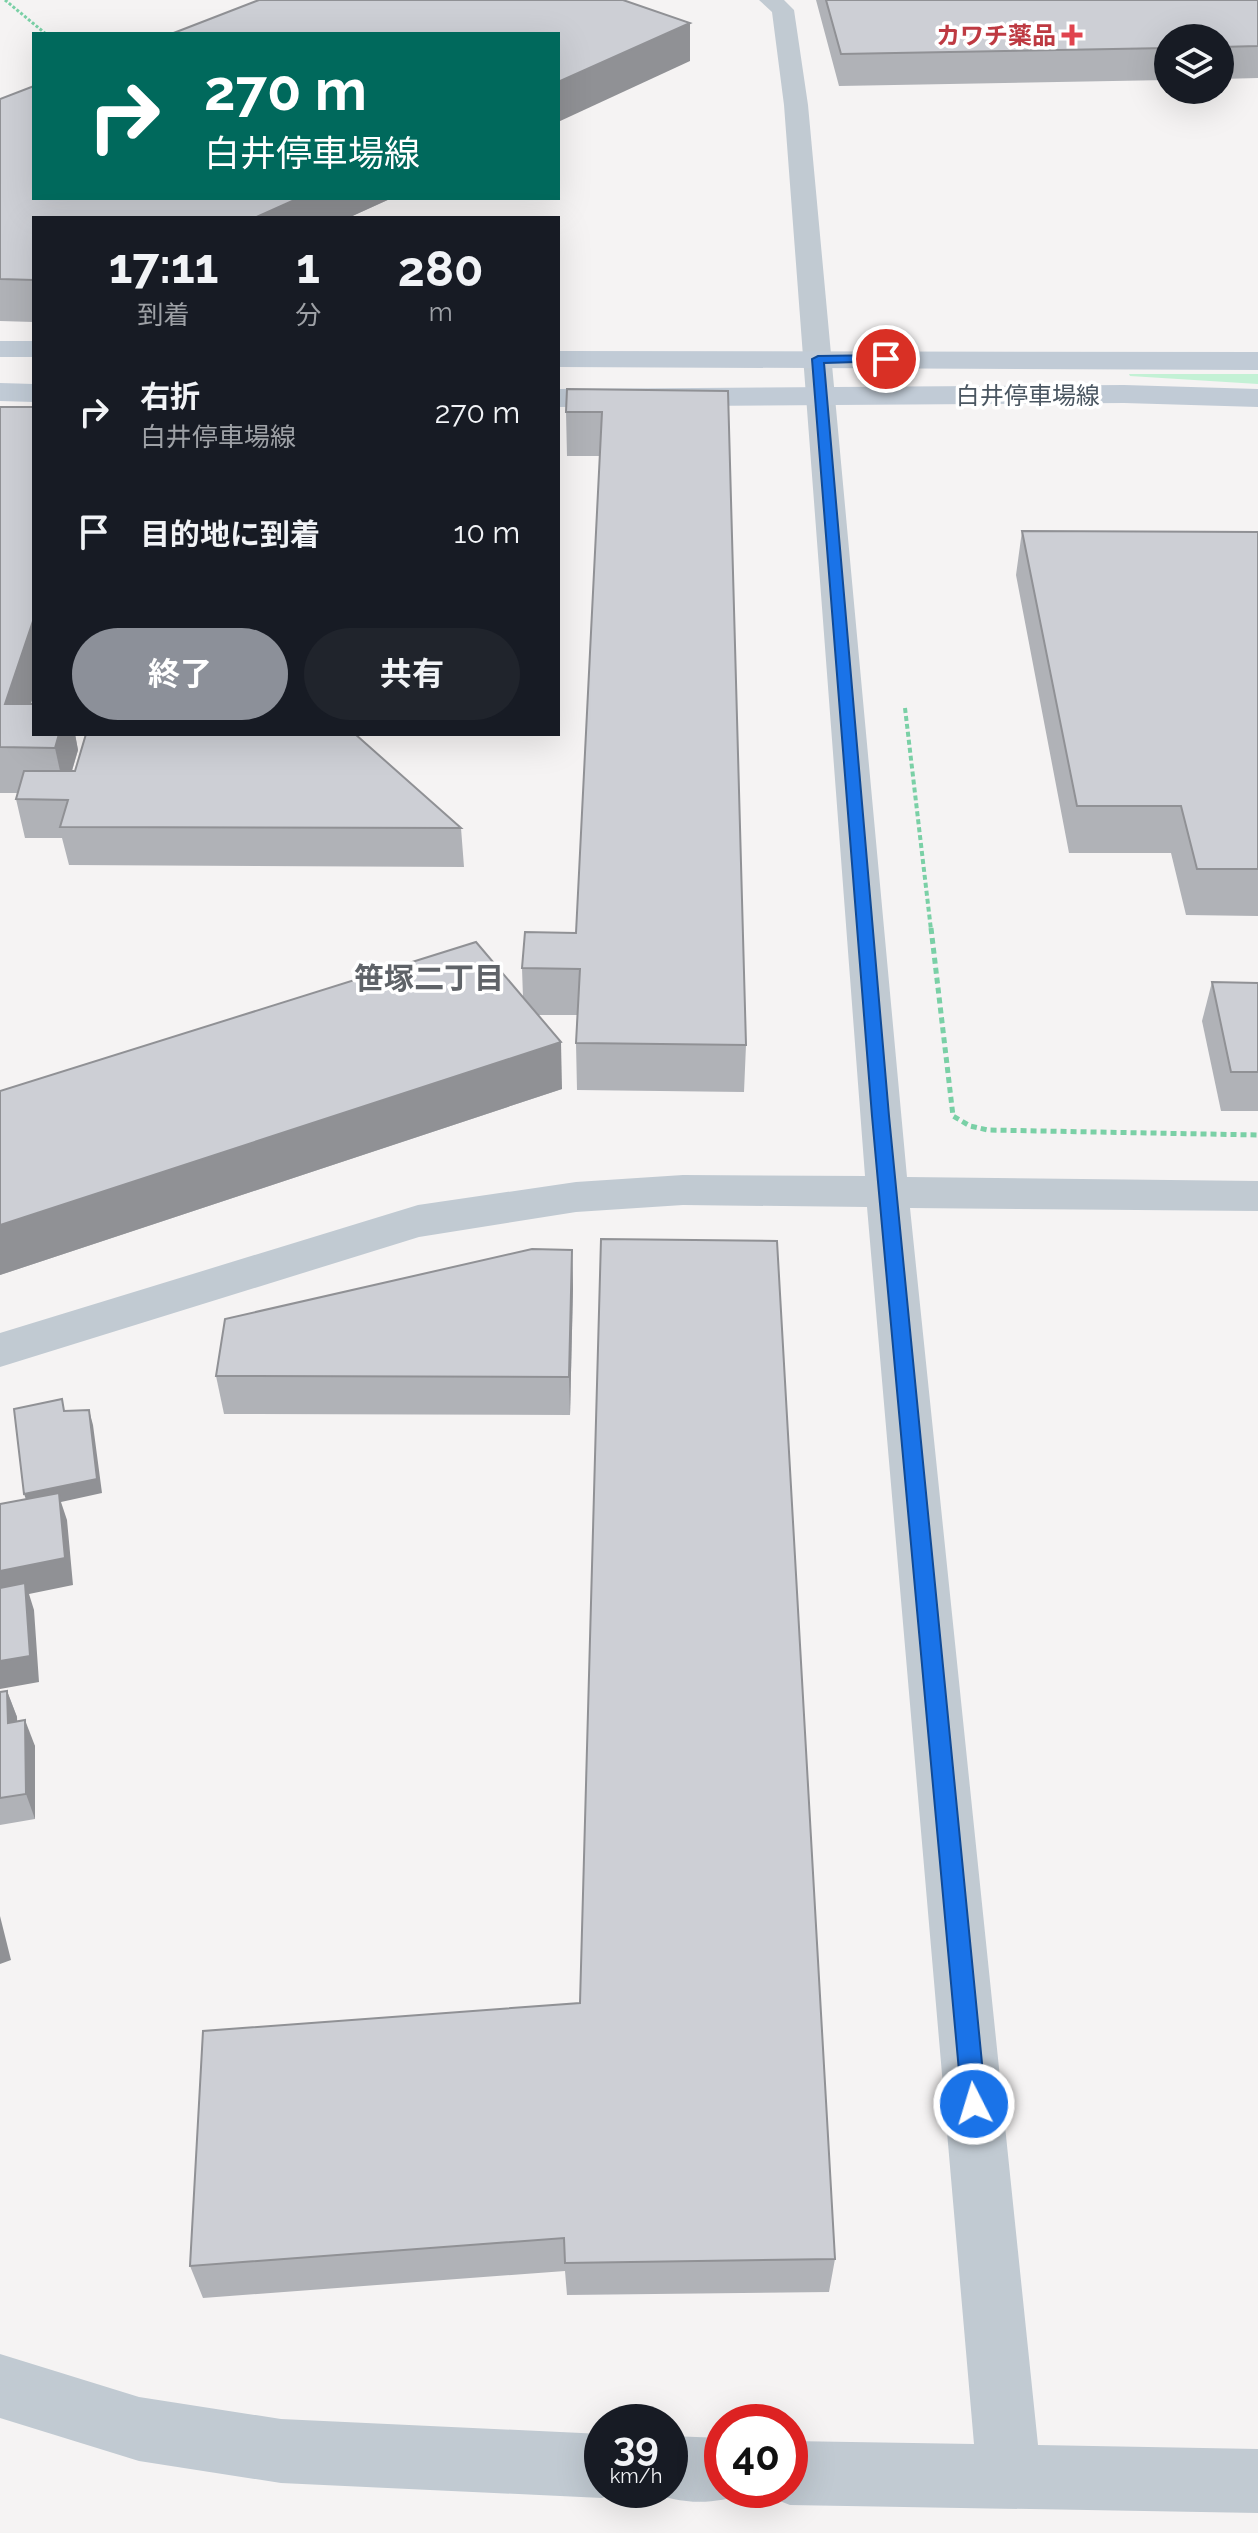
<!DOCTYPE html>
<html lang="ja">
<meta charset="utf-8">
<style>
:root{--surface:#171b24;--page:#20242c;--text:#f1f3f6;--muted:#9ea1a6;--accent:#8c9099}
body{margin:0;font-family:Raleway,"Noto Sans JP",sans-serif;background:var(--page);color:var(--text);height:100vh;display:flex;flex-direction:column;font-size:30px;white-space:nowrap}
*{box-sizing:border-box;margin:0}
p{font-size:26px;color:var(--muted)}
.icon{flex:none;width:44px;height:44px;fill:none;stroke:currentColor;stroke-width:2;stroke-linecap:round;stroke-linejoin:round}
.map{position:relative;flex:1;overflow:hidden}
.panel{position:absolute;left:32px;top:216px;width:528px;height:520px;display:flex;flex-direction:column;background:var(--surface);border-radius:0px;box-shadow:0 8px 32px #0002}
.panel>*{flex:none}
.hud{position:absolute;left:32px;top:32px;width:528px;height:168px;border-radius:0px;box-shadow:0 8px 32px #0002;background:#00695c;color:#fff;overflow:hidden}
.controls{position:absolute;left:1154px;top:24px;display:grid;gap:16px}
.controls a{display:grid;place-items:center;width:80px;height:80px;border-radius:50%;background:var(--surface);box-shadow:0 8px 32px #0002;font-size:40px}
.speed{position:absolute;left:584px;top:2404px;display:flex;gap:16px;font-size:40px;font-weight:700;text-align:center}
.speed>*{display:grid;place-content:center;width:104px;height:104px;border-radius:50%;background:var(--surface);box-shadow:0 8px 32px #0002;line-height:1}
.speed small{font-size:20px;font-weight:400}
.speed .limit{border:12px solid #d22;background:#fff;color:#111}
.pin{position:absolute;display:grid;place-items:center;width:68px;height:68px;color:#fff;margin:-34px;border:4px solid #fff;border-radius:50%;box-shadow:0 2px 8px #0007}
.me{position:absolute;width:88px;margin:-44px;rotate:355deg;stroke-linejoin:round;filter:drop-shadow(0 0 6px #0008)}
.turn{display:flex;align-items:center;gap:28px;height:168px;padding:0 40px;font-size:36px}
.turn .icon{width:104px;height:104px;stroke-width:2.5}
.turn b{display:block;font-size:56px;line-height:68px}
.eta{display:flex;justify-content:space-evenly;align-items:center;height:136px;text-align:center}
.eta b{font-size:48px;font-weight:700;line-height:56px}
.button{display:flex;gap:16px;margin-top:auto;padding:16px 40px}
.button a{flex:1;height:92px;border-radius:48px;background:var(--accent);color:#fff;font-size:32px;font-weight:700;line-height:92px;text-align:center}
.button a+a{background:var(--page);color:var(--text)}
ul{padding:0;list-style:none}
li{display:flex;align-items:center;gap:24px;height:120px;padding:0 40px}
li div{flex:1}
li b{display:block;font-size:30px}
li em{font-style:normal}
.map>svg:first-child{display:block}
.green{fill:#c3f1d5}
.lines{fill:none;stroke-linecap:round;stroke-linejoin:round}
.path-far2{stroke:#7ad0a6;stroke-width:3;stroke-dasharray:3 2;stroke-linecap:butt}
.path-far1{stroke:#7ad0a6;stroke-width:4;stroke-dasharray:5 3;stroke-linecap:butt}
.path{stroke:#7ad0a6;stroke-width:5;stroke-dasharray:6 4;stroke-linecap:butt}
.tertiary{fill:#c1cad2;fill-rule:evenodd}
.secondary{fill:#c1cbd6;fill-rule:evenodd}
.wall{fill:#b0b2b7}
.shaded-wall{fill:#909195}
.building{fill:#cdcfd5;stroke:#909195;stroke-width:2}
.route{fill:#1a73e8;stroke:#114b97;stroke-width:2}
.health-dot{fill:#e0444e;stroke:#fff;stroke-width:3}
.labels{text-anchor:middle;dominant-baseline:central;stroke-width:7;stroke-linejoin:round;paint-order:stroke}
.far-health-label{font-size:24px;font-weight:bold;fill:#be3a42;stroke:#fff;text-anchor:end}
.far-street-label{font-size:24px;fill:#4a5661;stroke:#fff}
.neighbourhood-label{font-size:30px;font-weight:bold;fill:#5f6368;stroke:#fff}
</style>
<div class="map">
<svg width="1258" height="2533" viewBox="0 0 1258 2533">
<rect width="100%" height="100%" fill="#f5f3f3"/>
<path class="green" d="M1129,374h129v10l-128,-8z"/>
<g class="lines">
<path class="path-far2" d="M5,0l41,34"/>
<path class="path-far1" d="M905,708l26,222"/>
<path class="path" d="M931,928l22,188 17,10 18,4 270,5"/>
<g class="tertiary">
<path d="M759,0h25l10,10 14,95 99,1072 351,4v30l-348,-3 128,1237 220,4v64l-468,-8 -23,-9 -2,-6h25v-49l184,3 -107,-1237 -184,-2 -107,7 -157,25 -419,130v-34l418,-128 158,-23 107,-7 182,1 -81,-1071 -12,-93z"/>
<path d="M0,2354l139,43 142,22 321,15v56h20l-20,8 -321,-15 -142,-22 -139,-43z"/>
<path d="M670,2436l52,2v52h24l-1,3c-32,13 -66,11 -98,-2l23,-1z"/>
</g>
<g class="secondary">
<rect x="0" y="341" width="34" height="16"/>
<path d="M558,351l700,1v18l-700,-3z"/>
<path d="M0,383l34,1v18l-34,-1z"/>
<path d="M1124,385l134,4v18l-134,-4 -566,4v-18z"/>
</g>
</g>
<g class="wall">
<path d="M816,0h442v78l-38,1v-41h-52v42l-329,6z"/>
<path d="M0,99l34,99h358l-44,20h-314v104l-34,-1z"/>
<path d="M728,391l18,654 -2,47 -167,-2 -1,-47 1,-28h-39l24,74 -562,186v-184l523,-93 -1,-30 54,-35 24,-477h-33l-1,-44z"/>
<path d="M0,407h34v287l-3,10 3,30h41l3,16 -6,21 389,57 3,39 -395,-2 -7,-27h-37l-9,-39 2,-6h-18z"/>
<path d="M1022,531l236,1v384l-72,-1 -15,-62h-102l-53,-278z"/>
<path d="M1212,982l46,1v128h-37l-19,-90z"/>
<path d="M572,1250l1,38 -3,127 -346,-1 -8,-38z"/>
<path d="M7,1691l10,26v4l18,25v73l-35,6v-133z"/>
<path d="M580,2003l255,256 -6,33 -262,3 -2,-24 -362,27 -13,-32z"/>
</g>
<g class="shaded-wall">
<path d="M690,23v38l-132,61v-40z"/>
<path d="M299,198h93l-44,20h-94z"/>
<path d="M34,618v76l-18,54 -11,-44z"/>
<path d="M59,734h16l3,16 -13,44 -10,-46z"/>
<path d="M561,1042l1,47 -562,186v-50z"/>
<path d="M572,1250l1,38 -3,127 -1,-38z"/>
<path d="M89,1410l4,15 9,68 -41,9 6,18 6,65 -44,9 5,16 5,72 -39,7v-118l29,-63 -5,-14z"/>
<path d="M7,1691l10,26 1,31 -10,-25z"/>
<path d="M25,1720l10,26v73l-9,-25z"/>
<path d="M0,1916l11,44 -11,4z"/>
</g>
<g class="building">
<path d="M259,0h364l67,23 -132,59v-48h-387z"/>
<path d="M826,0h432v46l-38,1v-9h-52v10l-327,6z"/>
<path d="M34,86v112h265l-45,20h-220v62l-34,-1v-180z"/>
<path d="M567,389l161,2 18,654 -170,-2 4,-74 -58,-1 3,-36 51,1 26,-521h-36z"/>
<path d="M0,407h34v211l-29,86h29v30h25l-4,14 -55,-1z"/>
<path d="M1022,531l236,1v337h-61l-16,-63h-104z"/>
<path d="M86,734h269l106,94 -401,-1 8,-27 -52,-1 8,-28h51z"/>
<path d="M476,942l85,100 -561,183v-134z"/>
<path d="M1212,982l46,1v89h-27z"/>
<path d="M601,1239l176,2 58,1018 -270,4 -1,-25 -374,28 13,-235 377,-28z"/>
<path d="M532,1249l40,1 -3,127 -353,-1 9,-57z"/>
<path d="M62,1399l2,12 25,-1 8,69 -73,15 -10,-85z"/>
<path d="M59,1493l6,65 -65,13v-67z"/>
<path d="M25,1583l5,73 -30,5v-73z"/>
<path d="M7,1691l1,32 17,-3 1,74 -26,4v-106z"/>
</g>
<path class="route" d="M886,355l4,1v5l-66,2 65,753 97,988 -3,9 -9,3 -9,-3 -3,-9 -90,-988 -60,-757 6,-3z"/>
<path class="health-dot" d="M1068 23h8v8h8v8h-8v8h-8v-8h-8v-8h8z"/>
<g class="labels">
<g class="far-health-label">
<text x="1056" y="35">カワチ薬品</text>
</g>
<g class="far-street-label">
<text x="1028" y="395">白井停車場線</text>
</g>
<g class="neighbourhood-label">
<text x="429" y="978">笹塚二丁目</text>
</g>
</g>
</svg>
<div class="controls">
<a><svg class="icon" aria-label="layers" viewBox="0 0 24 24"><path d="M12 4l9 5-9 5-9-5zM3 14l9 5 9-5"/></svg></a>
</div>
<div class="speed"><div>39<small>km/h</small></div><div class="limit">40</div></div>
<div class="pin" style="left:886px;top:359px;background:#d93025"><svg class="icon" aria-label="arrive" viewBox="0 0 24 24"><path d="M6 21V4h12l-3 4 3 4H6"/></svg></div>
<svg class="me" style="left:974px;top:2104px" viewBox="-20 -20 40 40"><circle r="17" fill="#1a73e8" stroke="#fff" stroke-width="3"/><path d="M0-11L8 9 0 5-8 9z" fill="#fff"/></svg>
<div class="hud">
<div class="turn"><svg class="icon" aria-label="right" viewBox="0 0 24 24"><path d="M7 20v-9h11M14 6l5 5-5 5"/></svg><div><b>270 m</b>白井停車場線</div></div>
</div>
<section class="panel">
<div class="eta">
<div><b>17:11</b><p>到着</p></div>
<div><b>1</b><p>分</p></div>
<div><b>280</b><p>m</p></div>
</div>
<ul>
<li><svg class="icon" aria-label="right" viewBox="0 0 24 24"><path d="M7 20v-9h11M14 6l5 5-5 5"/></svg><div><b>右折</b><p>白井停車場線</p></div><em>270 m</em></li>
<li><svg class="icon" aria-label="arrive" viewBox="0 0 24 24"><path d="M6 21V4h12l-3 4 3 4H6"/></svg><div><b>目的地に到着</b></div><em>10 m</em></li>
</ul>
<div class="button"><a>終了</a><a>共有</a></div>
</section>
</div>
